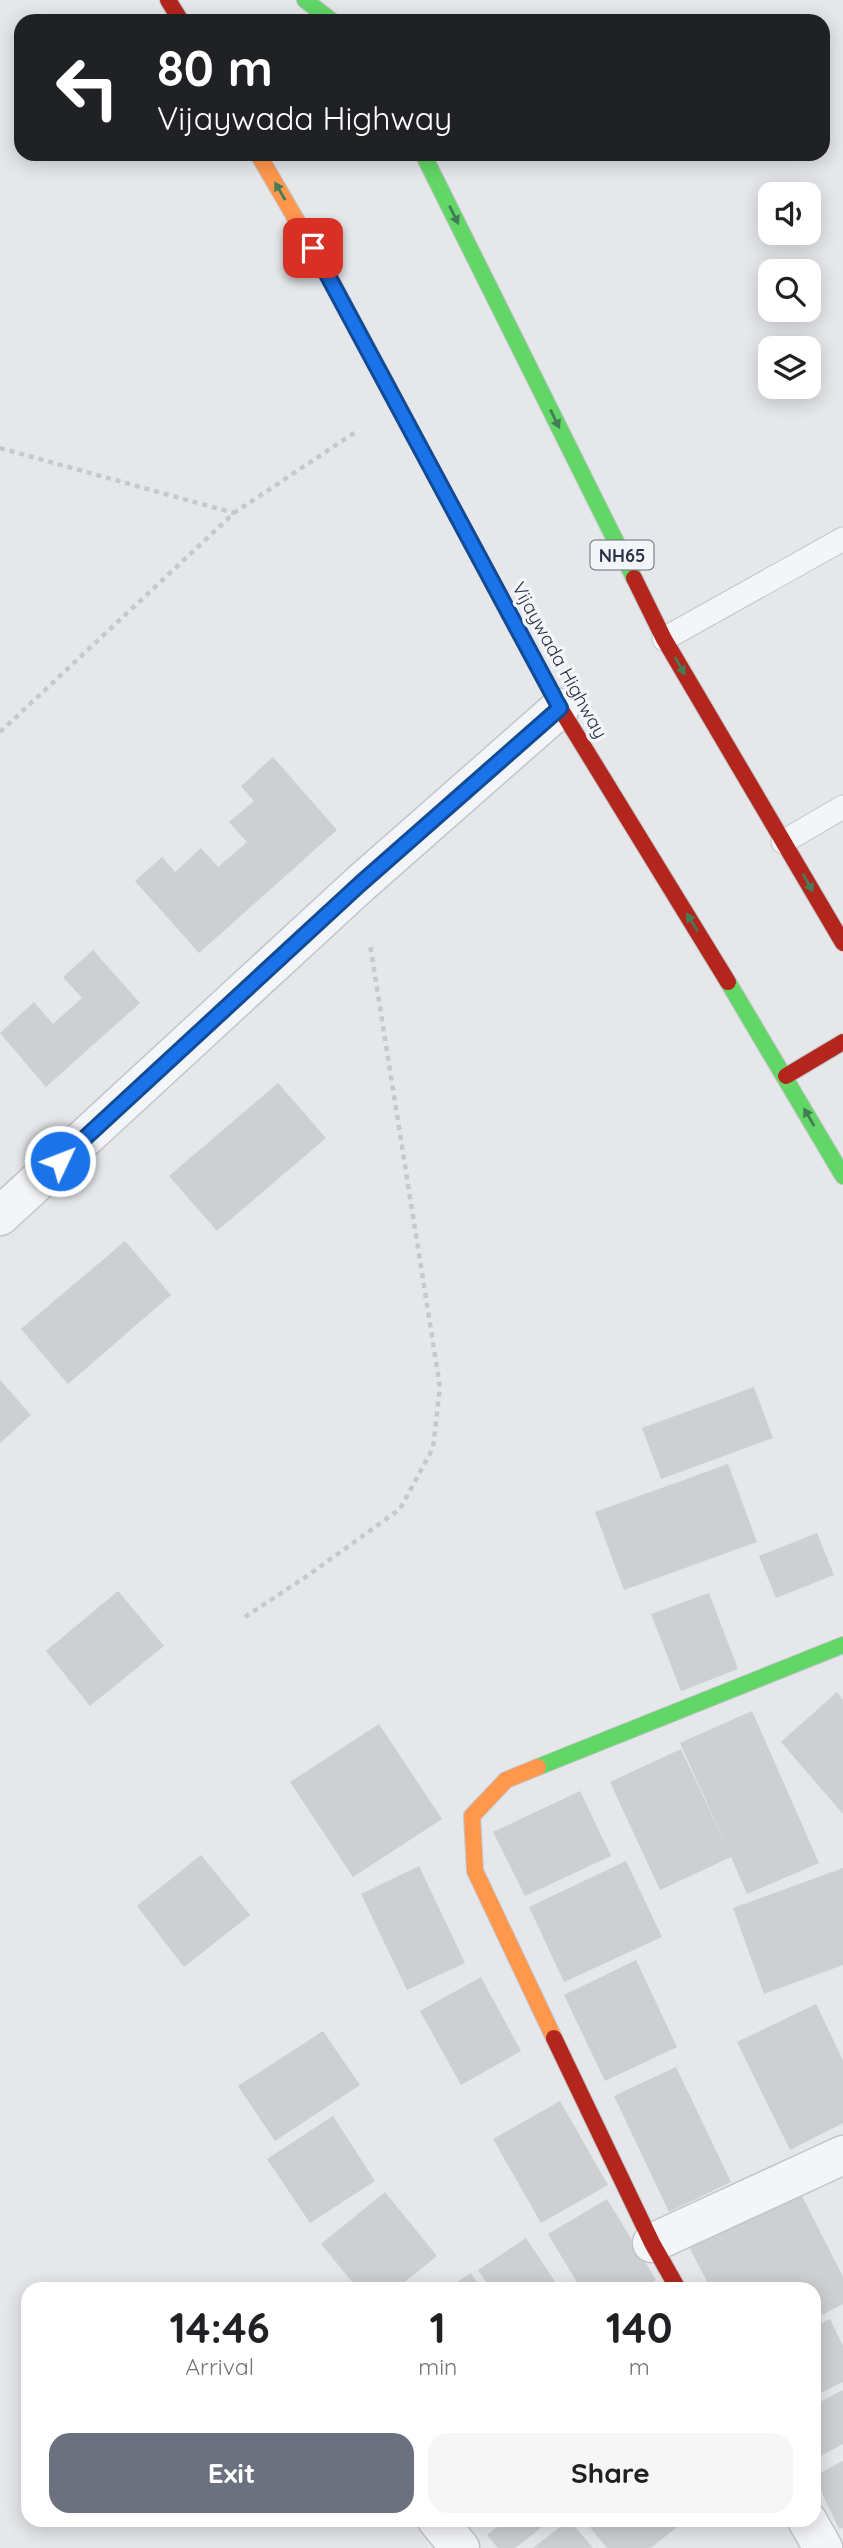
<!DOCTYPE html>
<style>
:root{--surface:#fff;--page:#f6f6f6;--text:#202124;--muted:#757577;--accent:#6b717f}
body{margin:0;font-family:Quicksand,sans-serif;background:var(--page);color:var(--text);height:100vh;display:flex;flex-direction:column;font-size:26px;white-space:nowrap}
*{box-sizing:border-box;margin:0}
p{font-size:23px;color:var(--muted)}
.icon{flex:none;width:38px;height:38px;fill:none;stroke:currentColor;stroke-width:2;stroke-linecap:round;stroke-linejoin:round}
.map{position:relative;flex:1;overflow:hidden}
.details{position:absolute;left:21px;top:2282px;width:800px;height:245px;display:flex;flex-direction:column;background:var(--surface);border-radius:21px;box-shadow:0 4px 18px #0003}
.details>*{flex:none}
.guide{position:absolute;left:14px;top:14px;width:816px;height:147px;border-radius:21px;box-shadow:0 4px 18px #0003;background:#202124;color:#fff;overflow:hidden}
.controls{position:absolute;left:758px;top:182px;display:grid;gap:14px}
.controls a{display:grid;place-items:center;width:63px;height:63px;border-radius:14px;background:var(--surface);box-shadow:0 4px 18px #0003;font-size:35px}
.pin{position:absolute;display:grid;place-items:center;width:60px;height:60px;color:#fff;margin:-30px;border-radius:14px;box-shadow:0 4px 10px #0006}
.me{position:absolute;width:77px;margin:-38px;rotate:47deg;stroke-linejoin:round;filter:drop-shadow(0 0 5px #0008)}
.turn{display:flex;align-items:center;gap:24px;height:147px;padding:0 28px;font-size:32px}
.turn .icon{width:91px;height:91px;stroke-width:2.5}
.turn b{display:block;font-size:49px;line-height:60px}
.eta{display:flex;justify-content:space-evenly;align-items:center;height:119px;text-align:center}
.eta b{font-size:42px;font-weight:800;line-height:49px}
.cta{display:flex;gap:14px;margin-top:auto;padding:14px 28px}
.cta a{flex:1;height:80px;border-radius:21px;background:var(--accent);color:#fff;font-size:28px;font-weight:800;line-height:80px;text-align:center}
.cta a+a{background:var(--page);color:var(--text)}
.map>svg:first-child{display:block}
.building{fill:#cdcfd3}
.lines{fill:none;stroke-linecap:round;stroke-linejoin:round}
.lane-casing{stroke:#c3c5c8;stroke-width:25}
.street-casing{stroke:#c3c5c8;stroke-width:41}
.fast-casing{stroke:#c3c5c8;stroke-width:18}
.slow-casing{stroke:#c3c5c8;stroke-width:18}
.jam-casing{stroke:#c3c5c8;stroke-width:18}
.path{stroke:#c6c8cd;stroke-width:4.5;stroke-dasharray:5 5;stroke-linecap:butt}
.lane{stroke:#f4f5f7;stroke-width:23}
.street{stroke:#f4f5f7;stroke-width:38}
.fast{stroke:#63d668;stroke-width:16}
.slow{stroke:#ff974d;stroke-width:16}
.jam{stroke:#b3261e;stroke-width:16}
.oneway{fill:#437c55}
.route-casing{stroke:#114b97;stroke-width:18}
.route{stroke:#1a73e8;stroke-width:12}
.labels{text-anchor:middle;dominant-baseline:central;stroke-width:7;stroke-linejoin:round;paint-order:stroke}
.shield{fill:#f3f5f9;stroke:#666c7c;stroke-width:2}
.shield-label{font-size:18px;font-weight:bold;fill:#293246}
.street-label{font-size:19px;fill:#293246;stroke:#f3f5f9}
</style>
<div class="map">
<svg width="843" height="2548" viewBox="0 0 843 2548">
<rect width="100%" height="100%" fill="#e5e7ea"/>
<g class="building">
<path d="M273,757l64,73 -138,123 -64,-72 27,-24 13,15 26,-24 17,19 29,-25 -18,-20 25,-21 -13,-15z"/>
<path d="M93,950l47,53 -94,84 -46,-54 34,-31 19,22 29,-26 -19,-21z"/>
<path d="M278,1083l48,55 -109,93 -48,-55z"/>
<path d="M125,1241l46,54 -103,89 -47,-55z"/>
<path d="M0,1380l31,35 -31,28z"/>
<path d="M754,1387l19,51 -112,41 -19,-51z"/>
<path d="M728,1464l29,78 -133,48 -29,-78z"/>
<path d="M817,1533l17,42 -58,23 -17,-42z"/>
<path d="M118,1591l46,55 -74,60 -44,-55z"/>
<path d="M709,1593l29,76 -57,22 -30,-77z"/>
<path d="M837,1692l6,8v114l-62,-72z"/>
<path d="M752,1711l67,152 -72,31 -16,-37 -71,33 -50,-108 71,-33 49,105 -50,-111z"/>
<path d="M379,1724l63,95 -89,58 -63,-95z"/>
<path d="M580,1791l31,65 -86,40 -32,-64z"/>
<path d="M201,1855l49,60 -66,52 -47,-61z"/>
<path d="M626,1861l36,76 -98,45 -35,-75z"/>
<path d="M419,1866l46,97 -58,27 -46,-96z"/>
<path d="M843,1868v97l-79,29 -31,-86z"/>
<path d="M636,1960l41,87 -72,34 -41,-86z"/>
<path d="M481,1977l40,74 -60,34 -41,-74z"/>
<path d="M816,2004l27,56v63l-53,27 -53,-108z"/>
<path d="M323,2031l37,54 -85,56 -37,-55z"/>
<path d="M676,2067l55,115 -62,30 -55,-116z"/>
<path d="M560,2101l48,84 -67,38 -48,-84z"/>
<path d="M333,2116l42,65 -65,42 -43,-64z"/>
<path d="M385,2192l52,64 -41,33h-38l-37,-45z"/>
<path d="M800,2192l43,85v27l-29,15v-30h-103l-22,-42z"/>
<path d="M607,2199l49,81 -16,9h-59l-33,-55z"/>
<path d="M526,2238l34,51h-69l-13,-19z"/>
<path d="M471,2273l10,16h-35z"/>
<path d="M830,2319l13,27v36l-29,14v-69z"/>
<path d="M843,2390v54l-29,16v-55z"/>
<path d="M843,2461v67l-4,1 -25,-53z"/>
<path d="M506,2520h45l-36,28h-17l-11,-13z"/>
<path d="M569,2520l24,28h-60z"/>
<path d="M584,2520h89l5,6 -27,22h-44z"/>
</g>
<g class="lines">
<defs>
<g id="lane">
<path d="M664,639l179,-100"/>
<path d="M783,842l60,-35"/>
</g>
<g id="street">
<path d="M0,1216l360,-332 200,-176"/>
<path d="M652,2243l191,-88"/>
<path d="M437,2520l23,28"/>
<path d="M807,2520l16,28"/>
</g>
<g id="fast">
<path d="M305,0l27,21"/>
<path d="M423,154l211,424"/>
<path d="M728,982l115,194"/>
<path d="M538,1767l305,-122"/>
</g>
<g id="slow">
<path d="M258,154l68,117 192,359"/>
<path d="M538,1767l-32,13 -34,36 3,55 79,167"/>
</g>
<g id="jam">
<path d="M168,0l13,21"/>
<path d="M634,578l30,61 179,304"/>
<path d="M518,630l42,78 168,274"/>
<path d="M786,1076l57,-34"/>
<path d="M554,2038l98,205 26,46"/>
</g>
</defs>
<use href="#lane" class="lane-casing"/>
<use href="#street" class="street-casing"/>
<use href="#fast" class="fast-casing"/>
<use href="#slow" class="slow-casing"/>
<use href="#jam" class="jam-casing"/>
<g class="path">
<path d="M0,448l234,65"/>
<path d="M0,732l234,-219 123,-82"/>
<path d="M245,1617l65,-43 90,-65 33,-61 7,-61 -70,-443"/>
</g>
<use href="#lane" class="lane"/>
<use href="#street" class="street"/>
<use href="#fast" class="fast"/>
<use href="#slow" class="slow"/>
<use href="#jam" class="jam"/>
</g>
<defs><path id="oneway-solid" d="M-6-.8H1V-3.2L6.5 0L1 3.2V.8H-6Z" transform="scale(1.75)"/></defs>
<g class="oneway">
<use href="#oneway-solid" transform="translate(280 191) rotate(-120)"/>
<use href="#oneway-solid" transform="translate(454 215) rotate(64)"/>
<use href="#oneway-solid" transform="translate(555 419) rotate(64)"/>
<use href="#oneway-solid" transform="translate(680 666) rotate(60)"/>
<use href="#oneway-solid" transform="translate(808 883) rotate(60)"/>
<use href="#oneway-solid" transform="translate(692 922) rotate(-122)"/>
<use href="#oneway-solid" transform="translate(809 1117) rotate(-120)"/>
</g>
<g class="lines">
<defs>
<path id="route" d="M60,1161l300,-277 200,-176 -247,-460"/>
</defs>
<use href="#route" class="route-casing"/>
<use href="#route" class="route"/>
</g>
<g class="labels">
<rect class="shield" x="590.5" y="540.5" width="63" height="29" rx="5"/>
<g class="shield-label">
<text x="622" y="555">NH65</text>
</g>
<g class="street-label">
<text transform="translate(560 660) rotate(61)">Vijaywada Highway</text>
</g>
</g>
</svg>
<div class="controls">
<a><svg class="icon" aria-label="sound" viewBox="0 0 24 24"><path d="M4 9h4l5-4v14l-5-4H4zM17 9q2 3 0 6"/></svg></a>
<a><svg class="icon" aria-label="search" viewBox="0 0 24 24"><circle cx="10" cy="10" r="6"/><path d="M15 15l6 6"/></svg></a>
<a><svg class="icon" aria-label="layers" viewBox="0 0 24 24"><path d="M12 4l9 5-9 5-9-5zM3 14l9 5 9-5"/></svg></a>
</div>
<div class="pin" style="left:313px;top:248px;background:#d93025"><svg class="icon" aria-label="arrive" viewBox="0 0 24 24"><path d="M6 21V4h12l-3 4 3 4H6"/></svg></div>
<svg class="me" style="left:60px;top:1161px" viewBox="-20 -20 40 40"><circle r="17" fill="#1a73e8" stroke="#fff" stroke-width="3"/><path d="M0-11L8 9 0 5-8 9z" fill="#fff"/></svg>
<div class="guide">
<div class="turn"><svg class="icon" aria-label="left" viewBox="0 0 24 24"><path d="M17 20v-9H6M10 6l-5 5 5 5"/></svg><div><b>80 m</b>Vijaywada Highway</div></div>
</div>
<section class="details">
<div class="eta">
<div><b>14:46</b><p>Arrival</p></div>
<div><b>1</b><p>min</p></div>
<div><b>140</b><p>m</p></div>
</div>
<div class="cta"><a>Exit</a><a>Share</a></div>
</section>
</div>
